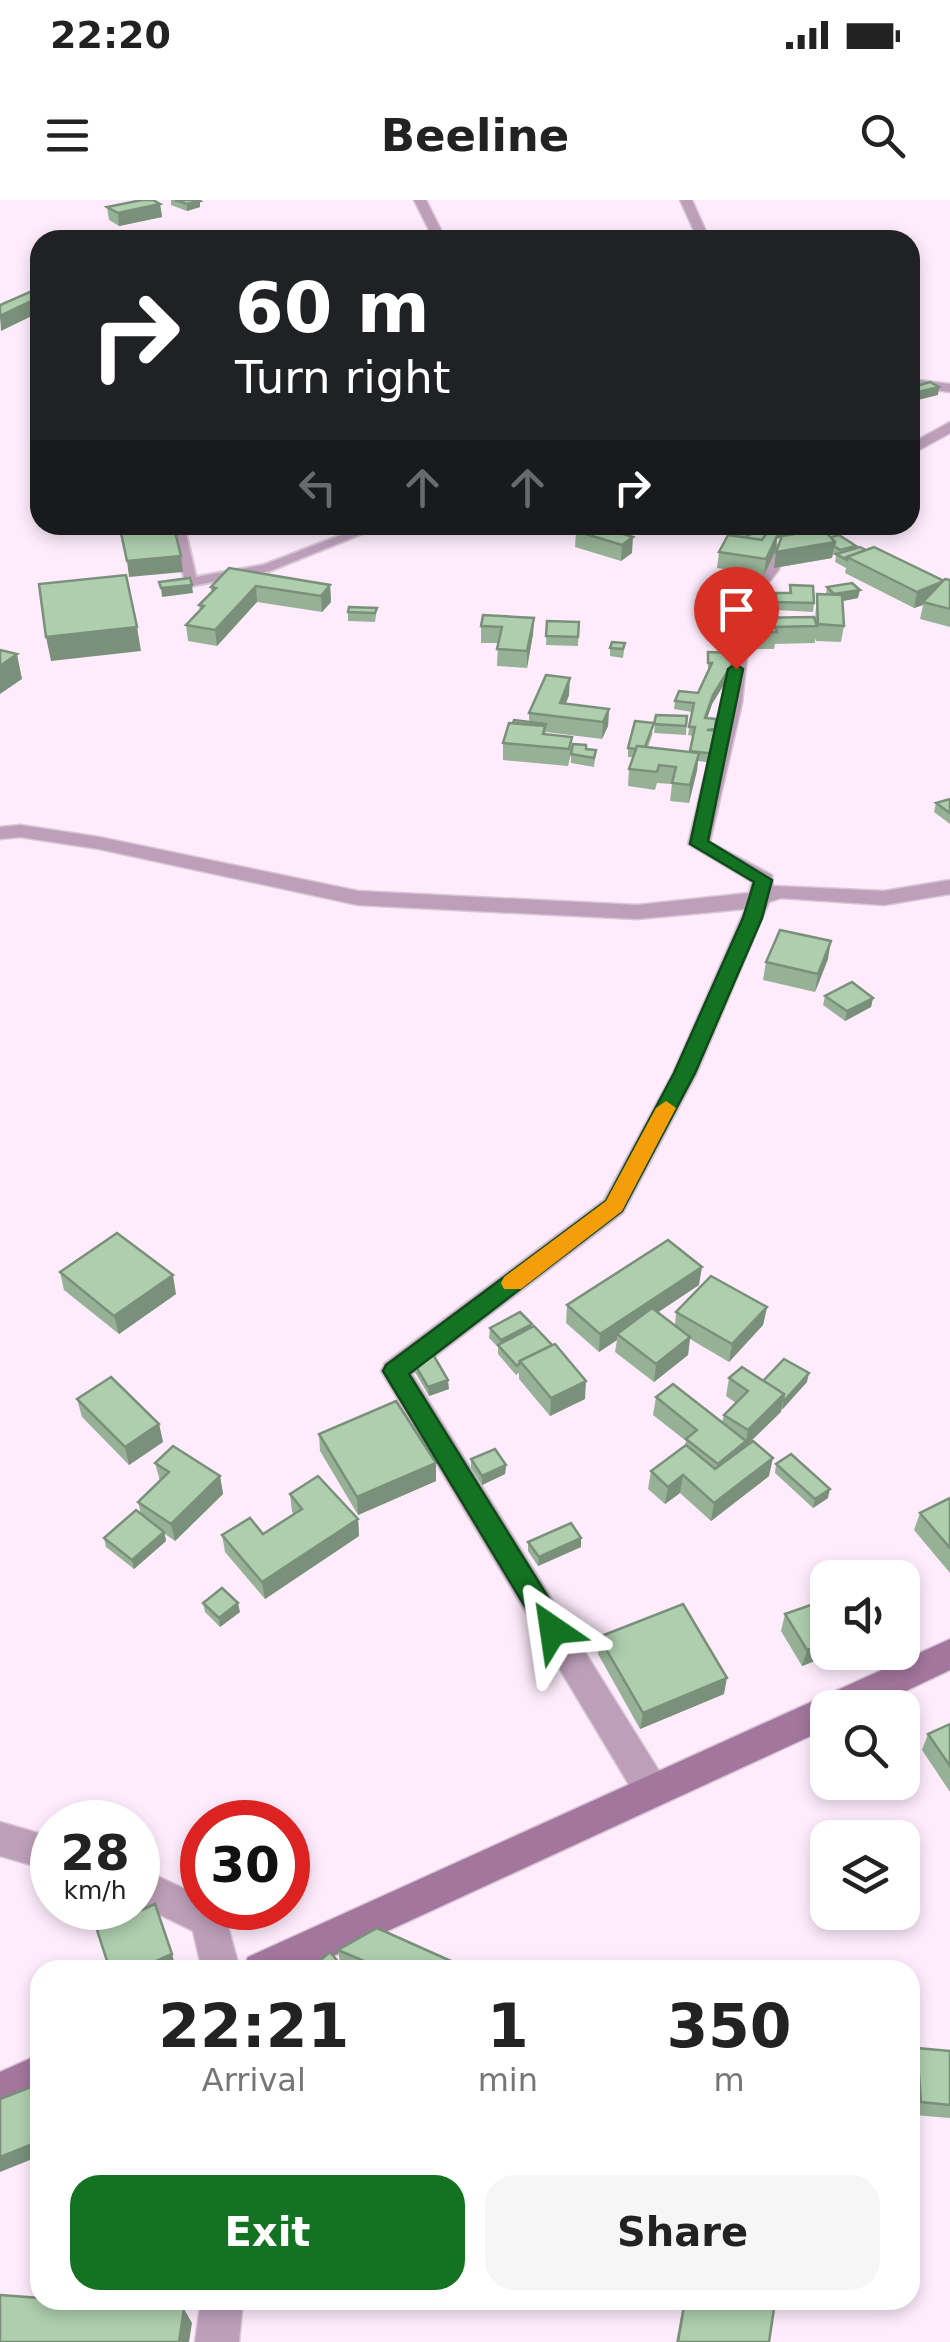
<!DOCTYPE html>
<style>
:root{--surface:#fff;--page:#f6f6f6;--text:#222;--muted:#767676;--accent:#147323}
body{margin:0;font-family:"DejaVu Sans",sans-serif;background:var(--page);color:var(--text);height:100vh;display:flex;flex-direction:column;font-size:38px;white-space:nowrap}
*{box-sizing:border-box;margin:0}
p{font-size:32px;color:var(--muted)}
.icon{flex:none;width:55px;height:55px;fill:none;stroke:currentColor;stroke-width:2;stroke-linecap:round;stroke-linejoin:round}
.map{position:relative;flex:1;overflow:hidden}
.drawer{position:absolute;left:30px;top:1760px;width:890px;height:350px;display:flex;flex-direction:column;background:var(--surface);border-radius:30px;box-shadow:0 5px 15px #0003}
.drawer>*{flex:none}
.top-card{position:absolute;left:30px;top:30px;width:890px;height:305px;border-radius:30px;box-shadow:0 5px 15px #0003;background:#202124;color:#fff;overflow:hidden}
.fabs{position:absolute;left:810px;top:1360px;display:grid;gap:20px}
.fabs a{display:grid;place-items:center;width:110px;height:110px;border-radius:20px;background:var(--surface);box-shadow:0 5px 15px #0003;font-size:50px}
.speed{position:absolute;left:30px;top:1600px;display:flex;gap:20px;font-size:50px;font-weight:700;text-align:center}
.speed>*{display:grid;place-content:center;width:130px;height:130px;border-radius:50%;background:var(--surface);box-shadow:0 5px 15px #0003;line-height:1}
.speed small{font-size:25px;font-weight:400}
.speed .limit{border:15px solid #d22;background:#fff;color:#111}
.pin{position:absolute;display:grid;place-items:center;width:85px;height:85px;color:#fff;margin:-102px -42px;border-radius:50% 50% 50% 0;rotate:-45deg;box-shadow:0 0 10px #0007}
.pin .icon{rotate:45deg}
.me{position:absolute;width:110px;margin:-55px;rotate:328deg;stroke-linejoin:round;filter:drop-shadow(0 0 8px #0008)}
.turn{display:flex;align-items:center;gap:35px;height:210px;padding:0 40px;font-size:45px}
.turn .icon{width:130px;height:130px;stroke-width:2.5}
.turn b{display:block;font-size:70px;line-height:85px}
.lanes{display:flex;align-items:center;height:95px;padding:0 40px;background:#0003;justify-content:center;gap:50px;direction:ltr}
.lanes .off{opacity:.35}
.eta{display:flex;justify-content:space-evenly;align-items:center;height:170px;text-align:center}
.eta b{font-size:60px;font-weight:700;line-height:70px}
.button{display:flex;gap:20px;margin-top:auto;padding:20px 40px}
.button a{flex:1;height:115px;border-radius:30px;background:var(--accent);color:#fff;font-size:40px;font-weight:700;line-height:115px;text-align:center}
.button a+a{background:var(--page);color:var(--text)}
.status{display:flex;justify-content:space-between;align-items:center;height:70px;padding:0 50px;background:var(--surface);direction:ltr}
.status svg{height:28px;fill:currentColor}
header{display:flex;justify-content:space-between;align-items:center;height:130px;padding:0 40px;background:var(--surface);font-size:45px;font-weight:700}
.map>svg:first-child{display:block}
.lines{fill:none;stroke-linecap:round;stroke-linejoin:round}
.service-casing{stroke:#d8c7d6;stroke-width:4}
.minor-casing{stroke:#d8c7d6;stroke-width:3}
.secondary-casing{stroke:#d8c7d6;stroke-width:3}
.service{fill:#be9fba;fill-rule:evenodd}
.minor{fill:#be9fba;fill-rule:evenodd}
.secondary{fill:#a3769e;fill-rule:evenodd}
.wall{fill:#96b196}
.shaded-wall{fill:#7a907a}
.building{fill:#aeceae;stroke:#7a907a;stroke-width:2.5}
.route{fill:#147323;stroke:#0d4b17;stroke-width:2.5}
.slow{fill:#f59e0b}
</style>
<div class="status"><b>22:20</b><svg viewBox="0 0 49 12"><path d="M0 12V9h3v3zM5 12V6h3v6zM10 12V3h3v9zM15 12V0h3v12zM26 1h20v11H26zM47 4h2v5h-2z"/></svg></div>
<header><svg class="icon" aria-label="menu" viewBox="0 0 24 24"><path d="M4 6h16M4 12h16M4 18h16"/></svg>Beeline<svg class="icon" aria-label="search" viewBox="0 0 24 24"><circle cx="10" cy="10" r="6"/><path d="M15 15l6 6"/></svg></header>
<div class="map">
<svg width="950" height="2142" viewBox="0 0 950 2142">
<rect width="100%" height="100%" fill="#feecfc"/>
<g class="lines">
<defs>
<g id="service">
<path d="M179,32l63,5 4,3h-95z"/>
<path d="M172,325h12l12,52 67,-12 104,-40h17l-114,46 -79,15 -6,-4z"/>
</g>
<g id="minor">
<path d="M414,0h12l20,40h-12z"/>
<path d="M680,0h12l18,40h-12z"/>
<path d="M910,179l40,5v8l-40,-5z"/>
<path d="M950,222v11l-40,22v-11z"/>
<path d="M806,339l6,1v8l-26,6 -8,17 -25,31 -11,101 -32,139 62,33 1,11 111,5 66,-11v14l-66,11 -103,-7 -12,4 -72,171 -74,140 -211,161 252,405 6,12 -6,12 -12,4 -12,-4 -259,-432 4,-8 219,-163 69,-127 72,-164 -108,10 -279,-14 -259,-56 -79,-12 -20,2v-12l20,-2 79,12 259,54 279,14 112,-12 3,-11 -64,-38 34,-141 13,-102 26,-32 12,-23z"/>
<path d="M0,1622l52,15v34l-52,-15z"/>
<path d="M138,1667l64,30v11h21l17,62h-38l-9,-39 -55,-27z"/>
<path d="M201,2100h42l-4,42h-44z"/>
</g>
<g id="secondary">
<path d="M950,1439v31l-80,38h-42v20l-525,242h-61l6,-13z"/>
<path d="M40,1854v41l-40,18v-41z"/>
</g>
</defs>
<use href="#service" class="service-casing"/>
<use href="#minor" class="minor-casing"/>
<use href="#secondary" class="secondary-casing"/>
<use href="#service" class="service"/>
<use href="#minor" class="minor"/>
<use href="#secondary" class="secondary"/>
</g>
<g class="wall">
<path d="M171,0h27l2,1v6l-13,4 -16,-6z"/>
<path d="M160,4l2,13 -43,9 -10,-6 -2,-13z"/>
<path d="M733,325h59l-1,6 -8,5 48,1 113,44 6,-1v47l-30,-8 3,-14 -9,3 -69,-35 1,-5 -11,-6 1,-6 -3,-2 -1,4 -58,10 8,-31 -5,2 -1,11 -12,25 -47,-7 2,-16 14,-16 1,-6 5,-3z"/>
<path d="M621,329v4l11,20 -11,8 -46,-14 1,-16z"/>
<path d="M330,385l1,17 -9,10 -65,-10 -40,44 -29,-5 -2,-16 14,-14 -1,-6 12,-13v-5z"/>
<path d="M790,385l24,18 -1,9 -38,-2 1,-17h13z"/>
<path d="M827,387l31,11 -16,3 2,25 -3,16 -25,-1 -1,-3v5l-40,1 -1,5h-18l-5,-14 2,-17 62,2 2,-26h9z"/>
<path d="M377,408l-2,14 -27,-1v-9z"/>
<path d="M534,418l-1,16 -6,34 -30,-2 1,-23h-17v-17z"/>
<path d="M547,421l32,1 -1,24 -32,-1z"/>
<path d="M625,443l-2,15 -13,-2v-8z"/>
<path d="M708,452l23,21 -19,31 -5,15h9l-1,12h5l-6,32 -16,-2 -9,42 -19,-2 2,-17 -15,-1 -2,7 -27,-4 1,-17 4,-12h-5v-9l25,-16 -5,15 42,5 3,-16 -5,-1 4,-23 -18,-3 1,-8 23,-8 10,-21z"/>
<path d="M569,495l-3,9 43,5 -1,17 -6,13 -56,-7 -1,3 27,2 -1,17 -3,12 -65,-6v-17l26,-21v-9z"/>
<path d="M656,515l31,1 -1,19 -32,-2z"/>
<path d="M586,549l10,1 -2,17 -23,-4v-9z"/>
<path d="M950,599v25l-16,-12 2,-9z"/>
<path d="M828,759l-13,33 -52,-12 3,-18z"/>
<path d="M825,796l48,2 -2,9 -26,14 -22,-16z"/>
<path d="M60,1072l116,22 -57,40 -55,-44z"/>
<path d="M699,1085l-41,27 17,13 1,-13 91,-5 -4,18 -34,37 -39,-23 -2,16 -34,27 -39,-30 2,-12 -18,12 -33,-29 1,-18z"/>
<path d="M532,1124l-1,3 54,72 -35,17 -31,-37v-6l-3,2 -18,-21v-7l-9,-9 1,-10z"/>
<path d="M411,1158l38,31 -20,7 -17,-29z"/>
<path d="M729,1178l78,4 -61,64 23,30 -58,45 -31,-28 -15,11 -17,-15 3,-18 34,-25 1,-5 -33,-26 3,-18 66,25 2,-7 12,-12 -10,-7z"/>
<path d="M77,1199l82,25 4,18 -34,23 -47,-48z"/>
<path d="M319,1234l117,47 -78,34 -38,-64z"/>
<path d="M471,1259l35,6 -1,9 -23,11 -11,-17z"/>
<path d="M155,1263l65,13 3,18 -48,47 -10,-7 1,7 -32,28 -28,-22 -2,-9 37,-24 -3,-12 22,-21z"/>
<path d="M776,1264l52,34 -15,10 -38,-35z"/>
<path d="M290,1294l68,25 1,17 -94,63 -40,-47 -3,-17 41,-1 31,-20 -2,-2z"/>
<path d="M950,1298v75l-36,-43 6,-17z"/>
<path d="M528,1342l53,5 -43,19 -10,-15z"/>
<path d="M203,1403l37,9 -20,15 -15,-15z"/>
<path d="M785,1414l43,38h10l-36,14 -21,-35z"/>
<path d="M599,1437l125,57 -84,35 -42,-75z"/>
<path d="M950,1524v68l-28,-42 6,-16z"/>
<path d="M338,1750l133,20h-118l-13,-6z"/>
<path d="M917,1848l33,3v67l-36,-3 -4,-54z"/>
<path d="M684,2100h83l2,42h-93z"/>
</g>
<g class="shaded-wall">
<path d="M200,1v6l-13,4v-7z"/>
<path d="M160,4l2,13 -43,9 -1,-13z"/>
<path d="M40,97v15l-39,19 -1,-15z"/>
<path d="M939,187l-1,8 -28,7 1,-8z"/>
<path d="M127,325h46l-46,5z"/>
<path d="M779,325h13l-1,6 -14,8 -1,11 -12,25 2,-16 11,-24z"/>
<path d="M633,337l-1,16 -11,8 1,-16z"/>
<path d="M835,342l-3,16 -58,10 2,-16z"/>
<path d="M181,356l2,16 -54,5 -2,-16z"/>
<path d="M944,381l-21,21v3l-9,3 3,-16z"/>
<path d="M192,385l1,8 -31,4 -1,-9z"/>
<path d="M330,385l1,17 -9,10 -1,-16z"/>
<path d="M256,386l1,16 -40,44 -2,-16z"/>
<path d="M860,390l-2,8 -25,5 1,-9z"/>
<path d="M534,418l-1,16 -6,34v-17z"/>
<path d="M137,427l4,24 -90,10 -5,-24z"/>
<path d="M17,454l5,25 -22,15v-28z"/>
<path d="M732,464l-1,9 -19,31 -8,23 1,-9 8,-23z"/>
<path d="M570,478l-1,17 -9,22v-14z"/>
<path d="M609,509l-1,17 -6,13 1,-17z"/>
<path d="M699,553l-2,18 -8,32 1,-18z"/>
<path d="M831,741l-3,18 -13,33 3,-18z"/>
<path d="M873,798l-2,9 -26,14 2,-10z"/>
<path d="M702,1067l-3,18 -78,52 -4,-3v6l-18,12 1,-18z"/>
<path d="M173,1075l3,19 -57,40 -5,-18z"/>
<path d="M767,1107l-4,18 -34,37 3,-18z"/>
<path d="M532,1124l-1,9 -31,17 1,-10z"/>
<path d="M690,1137l-2,18 -34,27 2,-18z"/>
<path d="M809,1173l-2,9 -25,28 2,-9z"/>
<path d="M448,1180l1,9 -20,7 -1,-9z"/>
<path d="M586,1181l-1,18 -35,17 1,-18z"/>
<path d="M784,1194l-3,18 -36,35 -30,35 3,-18 28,-22 2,-12z"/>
<path d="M159,1224l4,18 -34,23 -4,-18z"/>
<path d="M773,1258l-4,18 -58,45 3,-18z"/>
<path d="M436,1263v18l-78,34 -1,-18z"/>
<path d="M506,1265l-1,9 -23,11v-9z"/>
<path d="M683,1275l-3,18 -15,11 3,-17z"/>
<path d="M220,1276l3,18 -48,47 -4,-17z"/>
<path d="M830,1289l-2,9 -15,10 2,-9z"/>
<path d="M358,1319l1,17 -94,63 -3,-17z"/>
<path d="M164,1332l2,9 -32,28 -2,-9z"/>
<path d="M581,1338v9l-43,19 1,-9z"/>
<path d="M238,1403l2,9 -20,15 -1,-9z"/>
<path d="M828,1442v10h10l-36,14 5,-16z"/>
<path d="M727,1478l-3,16 -84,35 3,-16z"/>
<path d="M172,1754l4,14 -3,2h-37z"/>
<path d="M31,1887l8,13 1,7v23z"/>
<path d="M40,1941v15l-40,16v-15z"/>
<path d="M184,2109l8,14 -3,19h-10z"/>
</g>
<g class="building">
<path d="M142,0h11l7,4 -42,9 -11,-6z"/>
<path d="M175,0h23l2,1 -13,3z"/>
<path d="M32,91l8,2v4l-40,19v-11z"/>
<path d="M930,182l9,5 -29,7v-6z"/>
<path d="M585,325l11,1 10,-1 15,4 -4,3 16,5 -11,8 -46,-14z"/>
<path d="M742,325h9l26,8h-10l-5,7 -18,-2 5,-3 -15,-5z"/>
<path d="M174,328l7,28 -54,5 -6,-28z"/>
<path d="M823,329l12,13 -59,10 6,-16z"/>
<path d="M767,333l11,1 -12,25 -47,-7 9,-17 34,5z"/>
<path d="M839,335l17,11 -16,4 -6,-4 1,-4 -4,-5z"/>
<path d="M860,347l6,3 -19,7v3l-11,-6z"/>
<path d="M874,347l70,34 -27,11 -70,-35z"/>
<path d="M229,368l101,17 -9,11 -65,-10 -41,44 -29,-5 18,-19 -5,-1 17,-17 -5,-1z"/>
<path d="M126,375l11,52 -91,10 -7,-53z"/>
<path d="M190,378l2,7 -31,3 -2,-6z"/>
<path d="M945,379l5,1v29l-27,-7z"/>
<path d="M852,383l8,7 -26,4 -7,-7z"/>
<path d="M790,385l23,1 1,17 -38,-1v-9h15z"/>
<path d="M817,394l25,1 2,31 -26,-2z"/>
<path d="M349,407l28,1 -2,5 -27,-1z"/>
<path d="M483,415l51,3 -7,33 -30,-2 5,-22 -21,-1z"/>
<path d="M814,417l3,9 -42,1 2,5 -19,1 -5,-15z"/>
<path d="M547,421l32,1 -1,15 -32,-1z"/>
<path d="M612,442l13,1 -2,6 -13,-1z"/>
<path d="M0,450l17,4 -17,12z"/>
<path d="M708,452l23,1 1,11 -19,31 -8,23 11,1 -1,10 -8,1 13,1 -5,23 -25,-3 5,-24h-6l5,-24 -19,-2 4,-10 19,2 14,-30h-4z"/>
<path d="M546,475l24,3 -10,25 49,6 -6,13 -74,-9z"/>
<path d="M656,515l31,1 -1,10 -32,-2z"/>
<path d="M514,520l32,4 -2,6 1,-4 -32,-3z"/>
<path d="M635,521l19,2 -9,24 -8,-1 -1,3 -8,-1z"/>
<path d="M509,523l36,3 -2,8 29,3 -3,12 -66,-6z"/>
<path d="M573,544l13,1v4l10,1 -2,8 -23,-4z"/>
<path d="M637,546l62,7 -9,32 -18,-2 4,-16 -17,-2 -2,7 -28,-3z"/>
<path d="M950,599v14l-14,-10z"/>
<path d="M780,730l51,11 -13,33 -52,-12z"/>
<path d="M852,782l21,16 -26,13 -22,-15z"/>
<path d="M117,1033l56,42 -59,41 -54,-44z"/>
<path d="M668,1040l34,27 -102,67 -33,-29z"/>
<path d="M711,1076l56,31 -35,37 -56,-32z"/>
<path d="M652,1108l38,29 -34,27 -39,-30z"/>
<path d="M520,1112l12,12 -31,16 -11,-12z"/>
<path d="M534,1126l18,19 -32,16 -1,3 -2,2 -19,-21z"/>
<path d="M555,1144l31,37 -35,17 -31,-37z"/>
<path d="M431,1151l17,29 -20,7 -17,-29z"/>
<path d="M784,1159l25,14 -25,28 -1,-1 1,-6 -21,-13z"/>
<path d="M742,1167l42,27 -36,36 -24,-15 24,-24 -19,-13z"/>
<path d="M111,1177l48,47 -34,23 -48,-48z"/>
<path d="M673,1184l73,57 -28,23 -32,-25 11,-9 -41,-33z"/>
<path d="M396,1201l40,62 -79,34 -38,-63z"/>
<path d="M753,1241l20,17 -59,45 -31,-28 -15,12 -17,-16 35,-26 29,24z"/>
<path d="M173,1246l47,30 -49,48 -33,-22 31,-30 -14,-9z"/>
<path d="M495,1249l11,16 -24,11 -11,-17z"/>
<path d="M791,1254l39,35 -15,10 -39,-35z"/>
<path d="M318,1276l40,43 -96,63 -40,-47 28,-17 13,16 39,-25 -12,-15z"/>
<path d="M950,1298v50l-30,-35z"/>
<path d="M136,1310l28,22 -32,28 -28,-22z"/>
<path d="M571,1323l10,15 -42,19 -11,-15z"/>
<path d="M222,1388l16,15 -19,15 -16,-15z"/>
<path d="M828,1399v43l-21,8 -22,-36z"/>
<path d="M683,1404l44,74 -84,35 -44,-76z"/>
<path d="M950,1524v42l-22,-32z"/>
<path d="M155,1704l17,50 -36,16h-26l-13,-40z"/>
<path d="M377,1728l94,42h-86l-47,-20z"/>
<path d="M330,1752l15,18h-36z"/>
<path d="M917,1848l33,3v54l-29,-3z"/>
<path d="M31,1887l9,43v11l-40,16v-58z"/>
<path d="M0,2095l40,3v2h31l113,9 -5,33h-179z"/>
<path d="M685,2100h82l8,2 -6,40h-91z"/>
</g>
<path class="route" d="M736,464l7,5 -35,172 64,39 -10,38 -67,155 -73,138 -213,163 154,247 4,9 -4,8 -10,4 -9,-4 -161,-267 3,-6 220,-164 68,-128 69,-155 11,-36 -64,-38 38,-175z"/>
<path class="slow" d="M666,901l10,7 -54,103 -101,78h-17l-3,-6 3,-6 102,-76 50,-93z"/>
</svg>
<div class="fabs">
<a><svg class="icon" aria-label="sound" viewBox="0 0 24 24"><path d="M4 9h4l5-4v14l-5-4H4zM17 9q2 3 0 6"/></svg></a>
<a><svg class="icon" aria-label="search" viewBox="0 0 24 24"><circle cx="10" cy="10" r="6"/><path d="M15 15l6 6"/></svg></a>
<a><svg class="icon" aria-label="layers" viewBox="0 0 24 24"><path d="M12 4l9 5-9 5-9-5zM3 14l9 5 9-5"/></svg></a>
</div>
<div class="speed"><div>28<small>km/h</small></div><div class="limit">30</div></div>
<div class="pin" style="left:736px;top:469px;background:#d93025"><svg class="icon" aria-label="arrive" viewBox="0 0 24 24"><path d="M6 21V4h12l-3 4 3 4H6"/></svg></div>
<svg class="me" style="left:553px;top:1430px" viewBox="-20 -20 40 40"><path d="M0-17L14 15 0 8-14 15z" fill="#147323" stroke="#fff" stroke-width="4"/></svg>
<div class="top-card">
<div class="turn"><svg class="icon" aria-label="right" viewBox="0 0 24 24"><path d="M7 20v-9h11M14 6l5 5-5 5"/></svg><div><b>60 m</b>Turn right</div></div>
<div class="lanes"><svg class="icon off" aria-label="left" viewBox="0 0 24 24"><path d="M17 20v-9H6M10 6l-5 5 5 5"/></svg><svg class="icon off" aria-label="ahead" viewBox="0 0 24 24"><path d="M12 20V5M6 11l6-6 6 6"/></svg><svg class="icon off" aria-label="ahead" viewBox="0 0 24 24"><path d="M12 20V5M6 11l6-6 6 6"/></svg><svg class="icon" aria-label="right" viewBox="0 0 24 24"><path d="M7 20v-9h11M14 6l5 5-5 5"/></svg></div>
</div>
<section class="drawer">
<div class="eta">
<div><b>22:21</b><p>Arrival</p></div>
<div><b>1</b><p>min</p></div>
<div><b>350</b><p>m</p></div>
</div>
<div class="button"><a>Exit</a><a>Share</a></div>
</section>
</div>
